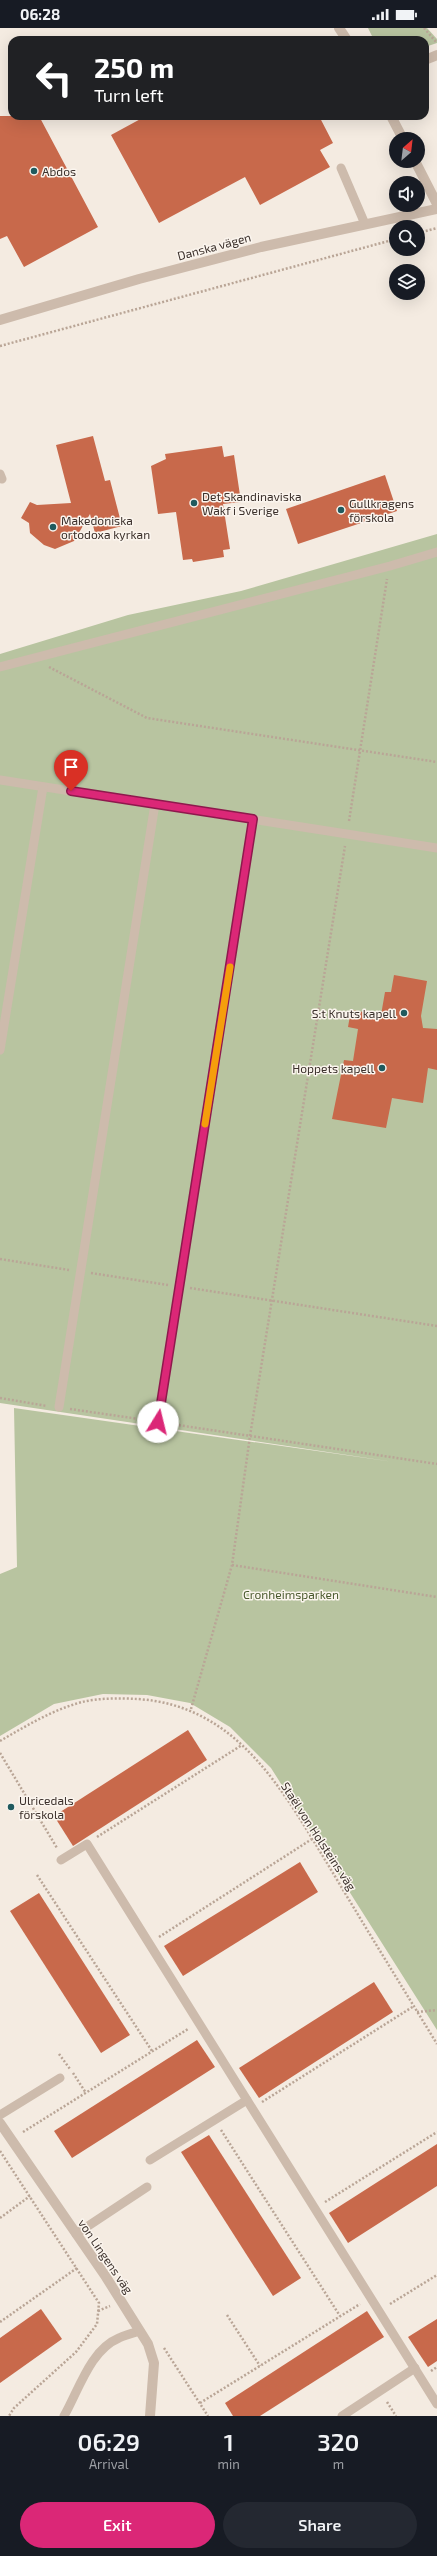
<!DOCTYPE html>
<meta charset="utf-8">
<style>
:root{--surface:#171b24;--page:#242831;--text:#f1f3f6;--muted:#9ea1a6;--accent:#db2777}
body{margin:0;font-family:"Exo 2",sans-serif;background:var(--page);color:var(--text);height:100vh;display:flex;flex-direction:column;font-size:15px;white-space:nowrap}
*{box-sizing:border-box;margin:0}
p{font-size:13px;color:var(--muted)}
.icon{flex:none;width:22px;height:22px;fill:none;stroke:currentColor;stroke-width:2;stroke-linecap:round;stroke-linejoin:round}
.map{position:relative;height:2388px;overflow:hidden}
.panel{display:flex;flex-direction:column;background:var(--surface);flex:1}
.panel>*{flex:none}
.hud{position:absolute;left:8px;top:8px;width:421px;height:84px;border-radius:12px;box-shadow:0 4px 16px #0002;background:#202124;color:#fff;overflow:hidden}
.needle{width:26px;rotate:28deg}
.tools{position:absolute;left:389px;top:104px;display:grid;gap:8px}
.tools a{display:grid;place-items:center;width:36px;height:36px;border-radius:50%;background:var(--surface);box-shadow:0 4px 16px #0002;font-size:20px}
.pin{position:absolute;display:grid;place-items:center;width:34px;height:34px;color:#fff;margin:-41px -17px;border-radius:50% 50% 50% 0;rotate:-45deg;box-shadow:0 0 4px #0007}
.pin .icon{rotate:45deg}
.me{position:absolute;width:44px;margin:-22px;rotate:9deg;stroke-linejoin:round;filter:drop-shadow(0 0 3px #0008)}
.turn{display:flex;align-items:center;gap:14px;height:84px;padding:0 20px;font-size:18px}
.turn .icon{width:52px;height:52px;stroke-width:2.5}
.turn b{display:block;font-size:28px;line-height:34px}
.eta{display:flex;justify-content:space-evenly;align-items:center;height:68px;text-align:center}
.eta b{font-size:24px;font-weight:600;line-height:28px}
.action{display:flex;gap:8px;margin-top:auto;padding:8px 20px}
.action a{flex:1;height:46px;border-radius:24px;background:var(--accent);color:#fff;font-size:16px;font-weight:600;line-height:46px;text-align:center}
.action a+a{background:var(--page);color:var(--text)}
.status{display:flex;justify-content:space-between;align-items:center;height:28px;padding:0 20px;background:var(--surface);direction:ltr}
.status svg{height:11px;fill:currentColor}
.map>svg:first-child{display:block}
.green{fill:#b8c4a0}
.building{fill:#c8694b}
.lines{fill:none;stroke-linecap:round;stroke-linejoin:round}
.path{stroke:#b9a596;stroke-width:2.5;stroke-dasharray:2 2;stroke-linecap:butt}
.lane{stroke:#cdbbac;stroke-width:9}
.street{stroke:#cdbbac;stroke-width:10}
.route-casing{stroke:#8e194d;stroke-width:10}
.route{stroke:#db2777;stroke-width:7}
.slow{stroke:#f59e0b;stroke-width:7}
.poi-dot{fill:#1f5a5e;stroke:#fbf5ee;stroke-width:1.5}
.labels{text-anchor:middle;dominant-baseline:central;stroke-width:3;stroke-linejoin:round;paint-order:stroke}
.poi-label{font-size:12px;fill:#3b302b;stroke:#fbf5ee;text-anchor:start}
.street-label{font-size:12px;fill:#3b302b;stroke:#fbf5ee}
.park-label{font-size:12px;fill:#4a5a2e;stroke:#fbf5ee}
</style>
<div class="status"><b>06:28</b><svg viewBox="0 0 49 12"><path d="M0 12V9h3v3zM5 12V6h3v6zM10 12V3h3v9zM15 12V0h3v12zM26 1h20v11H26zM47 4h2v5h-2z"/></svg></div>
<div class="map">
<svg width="437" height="2388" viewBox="0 0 437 2388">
<rect width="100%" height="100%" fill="#f4ebe1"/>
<g class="green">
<path d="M368,0h59l10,11v4l-12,4v-7h-51z"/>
<path d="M437,506v1496l-166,-262 -41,-41 -40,-24 -43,-8 -44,-1 -49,10 -54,32v-162l17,-7 -3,-159 380,54 -394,-59v-749l128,-39 113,-24z"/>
</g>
<g class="building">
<path d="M0,88h39l59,111 -74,40 -17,-31 -7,3z"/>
<path d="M146,88h173l14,27 -13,7 10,17 -70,38 -15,-28 -86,46 -48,-88z"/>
<path d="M93,408l12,45 5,-1 12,46 -27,7 -5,-19 -16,27 -19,8 -11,-4 -14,-12 -1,-10 -8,-5 9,-16 7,3 34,-2 -15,-58z"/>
<path d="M222,418l2,11 10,-2 7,47 -18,2 7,45 -7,1 1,7 -31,5 -1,-3 -9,1 -7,-48 -18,2 -7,-48 15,-7 -1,-5z"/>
<path d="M385,447l12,36 -99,33 -12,-35z"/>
<path d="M394,947l33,6 -6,35 2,12 14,1v41l-9,-2 -5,35 -31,-5 -6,30 -54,-9 12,-59 9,1 5,-32 -10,-2 3,-17 30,5 4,-23h6z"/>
<path d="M188,1702l19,30 -134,86 -19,-30z"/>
<path d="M300,1834l18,30 -135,84 -19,-30z"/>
<path d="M39,1865l91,142 -29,18 -91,-142z"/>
<path d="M374,1954l19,30 -134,86 -20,-30z"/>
<path d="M197,2012l18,27 -143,91 -18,-27z"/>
<path d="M209,2107l92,143 -28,18 -92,-144z"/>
<path d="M437,2116v42l-89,57 -19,-30z"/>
<path d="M41,2281l21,30 -62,44v-45z"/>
<path d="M367,2283l17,26 -124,79h-27l-8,-13z"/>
<path d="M437,2291v42l-9,6 -20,-30z"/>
</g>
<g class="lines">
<g class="path">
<path d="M424,0l13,15"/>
<path d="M418,205l19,-5"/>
<path d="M0,318l396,-107"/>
<path d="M49,639l98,51 290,44"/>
<path d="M349,793l38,-242"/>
<path d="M0,1231l69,11"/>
<path d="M91,1245l77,12"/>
<path d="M190,1260l247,38"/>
<path d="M0,1370l47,8"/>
<path d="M70,1381l76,11"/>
<path d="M171,1396l266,40"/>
<path d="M232,1537l205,32"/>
<path d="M191,1681l41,-144 18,-129 95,-590"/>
<path d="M0,1713c26,-15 52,-31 82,-39 17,-4 38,-4 55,-3 101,6 146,92 193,169 35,59 71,117 107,176"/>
<path d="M0,1725l57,95"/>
<path d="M97,1809l145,-92"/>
<path d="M37,1847l115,176"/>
<path d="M159,1909l153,-98"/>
<path d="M417,1984l20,-2"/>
<path d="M59,2026l11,15"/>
<path d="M73,2045l13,20"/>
<path d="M262,2074l152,-96"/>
<path d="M221,2102l119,186"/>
<path d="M23,2104l165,-103"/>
<path d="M0,2123l99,152 -2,21 -21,28 -62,56 -5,8"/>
<path d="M325,2174l112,-70"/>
<path d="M0,2190l30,-22"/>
<path d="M390,2276l47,-29"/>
<path d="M98,2283l12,-5"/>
<path d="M227,2287l33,51"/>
<path d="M0,2294l77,-54"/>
<path d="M164,2320l44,68"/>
<path d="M431,2343l6,-4"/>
<path d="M387,2374l9,14"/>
<path d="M200,2375l160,-99"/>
</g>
<g class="lane">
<path d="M341,140l24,56"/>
<path d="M0,446l2,5"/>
<path d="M0,639l390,-101 47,-14"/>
<path d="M0,752l437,68"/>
<path d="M0,1022l43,-263"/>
<path d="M59,1379l96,-603"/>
<path d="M158,1394l95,-603"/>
<path d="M61,1832l26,-16 350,560"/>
<path d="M0,2087l60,-37"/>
<path d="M150,2132l97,-60"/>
<path d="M76,2206l71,-47"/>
<path d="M64,2388c15,-26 26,-66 55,-78 6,-3 14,-5 21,-7"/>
<path d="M342,2388l73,-48"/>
</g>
<g class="street">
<path d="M339,0l8,12"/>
<path d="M425,32l12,-5"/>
<path d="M391,88l12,23"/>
<path d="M415,133l22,43"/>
<path d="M0,292l139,-41 122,-32 176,-38"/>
<path d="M0,2095l106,154 42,67 6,19 -4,53"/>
</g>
</g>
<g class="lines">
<defs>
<path id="route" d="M71,763l182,28 -95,603"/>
</defs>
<use href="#route" class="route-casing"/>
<use href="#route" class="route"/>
<path class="slow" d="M205,1096l25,-157"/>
</g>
<g class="poi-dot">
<circle cx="34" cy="143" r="4"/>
<circle cx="194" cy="475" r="4"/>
<circle cx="341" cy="482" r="4"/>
<circle cx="53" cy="499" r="4"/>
<circle cx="404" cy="985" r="4"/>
<circle cx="382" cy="1040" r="4"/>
<circle cx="11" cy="1779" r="4"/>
</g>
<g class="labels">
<g class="poi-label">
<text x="42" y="143">Abdos</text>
<text x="202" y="468">Det Skandinaviska<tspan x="202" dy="14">Wakf i Sverige</tspan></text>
<text x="349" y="475">Gullkragens<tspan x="349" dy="14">förskola</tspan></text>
<text x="61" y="492">Makedoniska<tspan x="61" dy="14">ortodoxa kyrkan</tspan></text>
<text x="396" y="985" text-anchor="end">S:t Knuts kapell</text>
<text x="374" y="1040" text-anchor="end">Hoppets kapell</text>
<text x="19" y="1772">Ulricedals<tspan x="19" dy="14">förskola</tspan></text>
</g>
<g class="street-label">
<text transform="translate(214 218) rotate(-15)">Danska vägen</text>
<text transform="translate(319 1808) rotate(57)">Staël von Holsteins väg</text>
<text transform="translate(106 2228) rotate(56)">von Lingens väg</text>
</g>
<g class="park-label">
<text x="291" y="1566">Cronheimsparken</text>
</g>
</g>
</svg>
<div class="tools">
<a><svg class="needle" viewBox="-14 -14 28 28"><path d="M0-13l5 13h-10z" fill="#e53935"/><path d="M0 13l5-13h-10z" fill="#9ea1a6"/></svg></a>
<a><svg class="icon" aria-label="sound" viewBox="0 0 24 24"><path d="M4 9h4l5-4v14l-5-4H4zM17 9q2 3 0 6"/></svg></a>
<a><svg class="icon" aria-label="search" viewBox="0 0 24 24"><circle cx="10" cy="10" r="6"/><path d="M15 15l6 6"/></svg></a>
<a><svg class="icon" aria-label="layers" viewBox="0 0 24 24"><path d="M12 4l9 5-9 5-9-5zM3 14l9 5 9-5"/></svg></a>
</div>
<div class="pin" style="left:71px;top:763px;background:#d93025"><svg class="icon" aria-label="arrive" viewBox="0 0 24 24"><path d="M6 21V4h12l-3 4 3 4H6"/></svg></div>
<svg class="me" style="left:158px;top:1394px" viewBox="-20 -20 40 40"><circle r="19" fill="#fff"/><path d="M0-13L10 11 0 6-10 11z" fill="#db2777"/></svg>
<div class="hud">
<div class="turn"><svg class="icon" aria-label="left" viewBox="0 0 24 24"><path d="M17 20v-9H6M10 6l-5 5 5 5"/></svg><div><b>250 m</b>Turn left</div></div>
</div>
</div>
<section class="panel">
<div class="eta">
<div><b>06:29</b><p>Arrival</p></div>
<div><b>1</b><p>min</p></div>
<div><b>320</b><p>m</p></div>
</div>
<div class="action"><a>Exit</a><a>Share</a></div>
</section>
